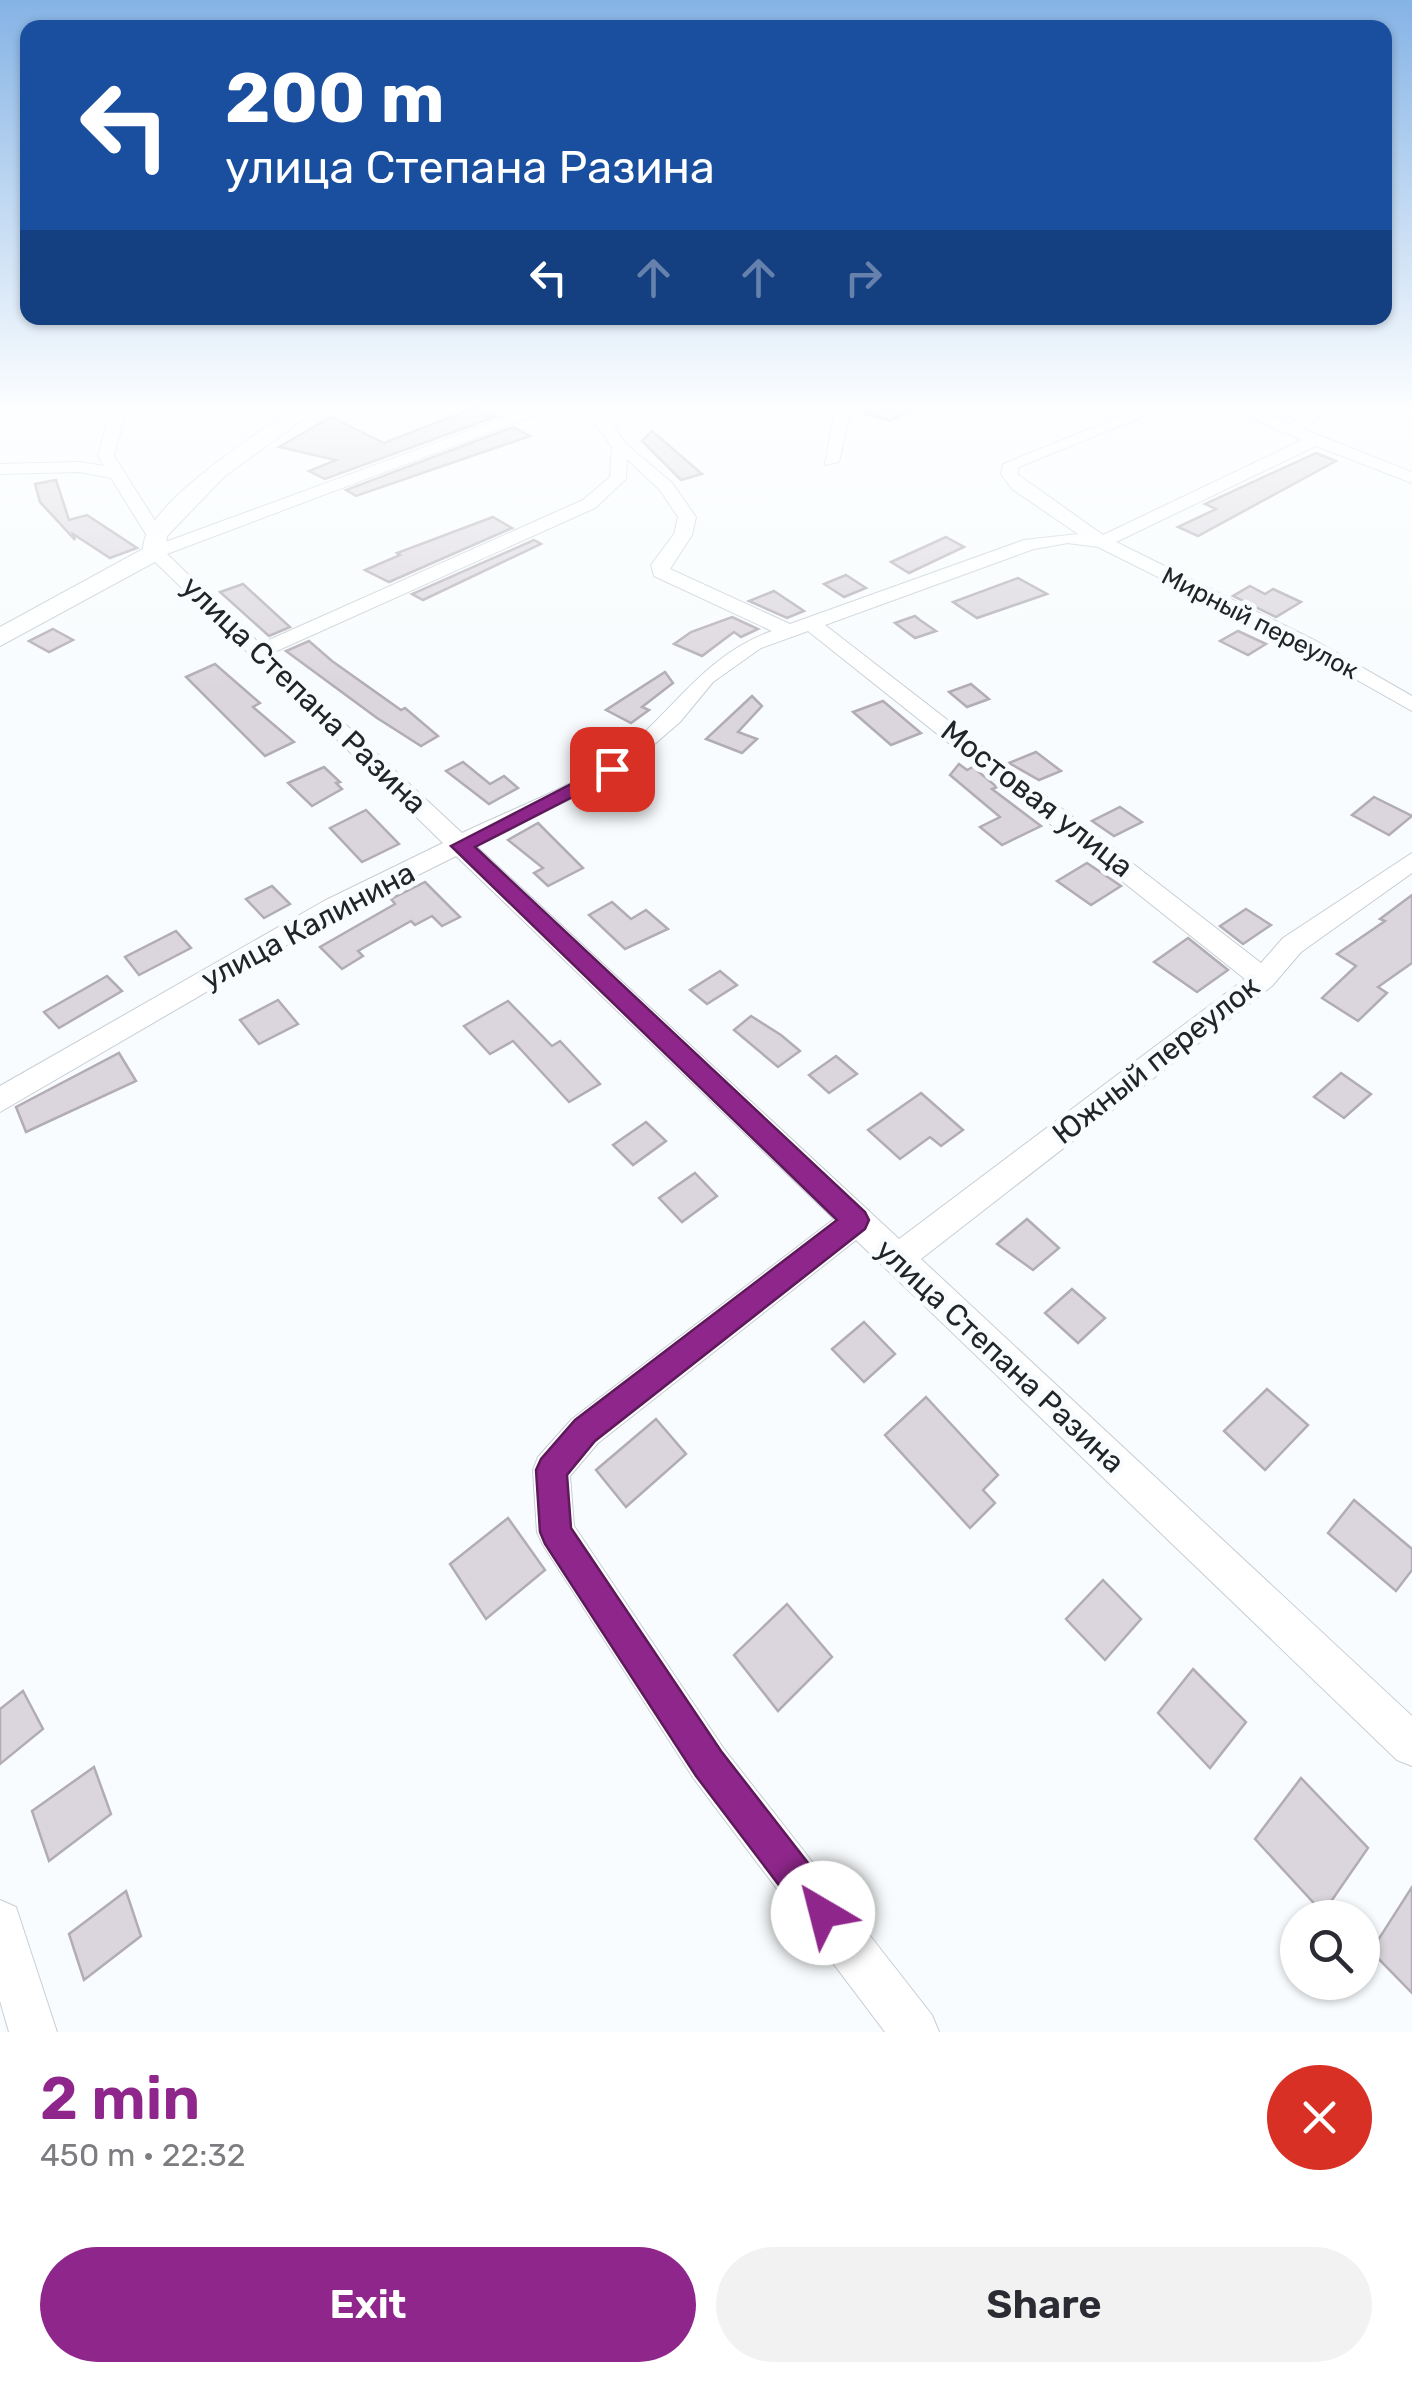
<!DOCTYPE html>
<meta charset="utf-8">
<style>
:root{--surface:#fff;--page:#f2f2f3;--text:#2b2b33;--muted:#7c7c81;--accent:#8f268b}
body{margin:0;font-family:Rubik,sans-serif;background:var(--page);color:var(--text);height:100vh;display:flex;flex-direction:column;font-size:38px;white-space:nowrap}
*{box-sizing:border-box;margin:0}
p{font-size:32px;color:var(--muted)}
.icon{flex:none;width:55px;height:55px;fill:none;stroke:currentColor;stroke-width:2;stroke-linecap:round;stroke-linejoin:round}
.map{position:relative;height:2032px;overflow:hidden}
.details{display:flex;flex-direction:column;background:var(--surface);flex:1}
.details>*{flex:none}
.guide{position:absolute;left:20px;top:20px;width:1372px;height:305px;border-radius:20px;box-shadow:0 2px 8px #0004;background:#1a4fa0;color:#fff;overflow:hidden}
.fabs{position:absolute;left:1280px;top:1900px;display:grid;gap:20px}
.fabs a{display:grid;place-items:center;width:100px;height:100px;border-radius:50%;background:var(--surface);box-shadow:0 2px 8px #0004;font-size:50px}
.pin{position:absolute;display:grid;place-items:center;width:85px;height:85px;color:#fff;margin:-42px;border-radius:20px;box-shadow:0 5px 15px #0006}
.me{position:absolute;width:110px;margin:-55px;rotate:323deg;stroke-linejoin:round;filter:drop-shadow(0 0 8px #0008)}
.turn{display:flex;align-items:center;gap:35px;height:210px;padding:0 40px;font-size:45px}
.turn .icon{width:130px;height:130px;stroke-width:2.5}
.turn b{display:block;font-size:70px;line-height:85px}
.lanes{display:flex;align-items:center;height:95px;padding:0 40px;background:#0003;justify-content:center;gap:50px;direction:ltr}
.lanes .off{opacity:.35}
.round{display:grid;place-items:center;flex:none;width:105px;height:105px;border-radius:52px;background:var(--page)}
.overview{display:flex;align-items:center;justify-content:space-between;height:170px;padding:0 40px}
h1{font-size:60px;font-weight:600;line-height:75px;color:var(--accent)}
.primary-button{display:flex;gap:20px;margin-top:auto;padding:20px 40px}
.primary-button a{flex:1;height:115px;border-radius:60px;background:var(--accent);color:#fff;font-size:40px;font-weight:600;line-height:115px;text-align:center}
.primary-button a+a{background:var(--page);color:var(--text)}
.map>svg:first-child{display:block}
.building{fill:#dbd6dd;stroke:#b2adb4;stroke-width:2.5}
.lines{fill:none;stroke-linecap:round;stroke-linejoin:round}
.street-casing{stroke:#c7ced4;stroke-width:2}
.secondary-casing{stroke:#c7ced4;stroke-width:2}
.street{fill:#fff;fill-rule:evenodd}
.secondary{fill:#fff;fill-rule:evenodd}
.route{fill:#8f268b;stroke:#5d195a;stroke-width:2.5}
.labels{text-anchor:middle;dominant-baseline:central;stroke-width:10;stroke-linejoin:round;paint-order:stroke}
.far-street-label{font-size:25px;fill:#222527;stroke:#f9fcfe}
.street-label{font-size:30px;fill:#222527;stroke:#f9fcfe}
</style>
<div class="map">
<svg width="1412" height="2032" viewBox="0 0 1412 2032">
<rect width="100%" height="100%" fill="#f9fcfe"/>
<g class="building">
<path d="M881,402h44l-35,19 -25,-8z"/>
<path d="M477,407l18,10 -170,62 -16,-8 27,-11 -57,-13 52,-30 53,26z"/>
<path d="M513,427l17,9 -174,60 -10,-6z"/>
<path d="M652,431l50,43 -21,6 -39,-39z"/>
<path d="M1316,453l20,8 -138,75 -20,-9 38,-18 -11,-5z"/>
<path d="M56,480l13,40 18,-5 50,33 -27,10 -37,-24 2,6 -35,-38 -5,-18z"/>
<path d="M493,517l19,11 -123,54 -24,-12 35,-15 -3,-2z"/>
<path d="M946,537l18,10 -55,26 -18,-11z"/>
<path d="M534,540l7,4 -118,56 -11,-6z"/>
<path d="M846,575l20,13 -22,9 -20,-13z"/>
<path d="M1018,578l29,16 -70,24 -24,-16z"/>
<path d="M243,584l47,43 -21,9 -49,-44z"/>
<path d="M1250,586l15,8 8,-5 28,13 -25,15 -43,-21z"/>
<path d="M774,591l30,20 -17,7 -38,-17z"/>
<path d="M915,616l5,4 16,11 -21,7 -20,-15z"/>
<path d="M732,617l26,12 -17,8 -7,-5 -32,24 -28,-12 17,-12z"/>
<path d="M53,629l20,11 -24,12 -20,-11z"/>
<path d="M1238,631l28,13 -18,11 -28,-14z"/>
<path d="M309,641l23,20 69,49 4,-2 33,28 -17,10 -44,-28 -91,-67z"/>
<path d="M215,664l45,39 -7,4 41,35 -29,14 -79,-79z"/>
<path d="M665,672l8,11 -31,24 7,3 -18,13 -25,-13z"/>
<path d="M971,684l18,15 -22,8 -18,-15z"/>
<path d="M752,696l10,10 -24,26 19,7 -15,14 -36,-14z"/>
<path d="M883,701l38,32 -30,12 -38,-33z"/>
<path d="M1036,752l25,19 -22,9 -30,-17z"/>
<path d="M463,762l27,22 14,-8 14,12 -29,16 -43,-33z"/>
<path d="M959,764l8,6 6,-3 24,20 -5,2 49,37 -39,19 -22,-18 20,-10 -50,-42z"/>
<path d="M324,767l16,15 -4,1 6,6 -30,17 -24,-23z"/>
<path d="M1374,797l38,19 -23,19 -37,-20z"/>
<path d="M1120,807l22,15 -28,14 -22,-15z"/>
<path d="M366,810l33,34 -37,18 -32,-34z"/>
<path d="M538,823l45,45 -35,18 -14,-13 9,-5 -35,-28z"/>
<path d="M1087,863l34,23 -30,19 -34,-24z"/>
<path d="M425,882l35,35 -18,9 -10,-10 -17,9 -4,-4 -53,30 5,5 -21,13 -22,-22 75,-43 -4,-5z"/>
<path d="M272,886l18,18 -26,14 -18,-19z"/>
<path d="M1412,895v68l-34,24 9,6 -29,28 -36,-23 34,-32 -19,-12 48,-33 -5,-2z"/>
<path d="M612,902l19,17 15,-9 22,19 -43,20 -36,-34z"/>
<path d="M1246,909l25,16 -28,19 -23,-18z"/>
<path d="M176,931l15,17 -52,27 -14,-18z"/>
<path d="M1188,938l40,32 -31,22 -43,-30z"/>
<path d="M720,971l17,14 -30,19 -17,-14z"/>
<path d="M107,976l15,15 -63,37 -15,-16z"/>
<path d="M278,1000l20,24 -39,20 -19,-24z"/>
<path d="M508,1001l44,45 8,-5 40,43 -31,18 -56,-61 -23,13 -26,-28z"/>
<path d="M751,1016l30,19 19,16 -22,16 -44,-37z"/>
<path d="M119,1053l17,28 -110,51 -10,-25z"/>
<path d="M836,1056l21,18 -28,19 -20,-18z"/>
<path d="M1341,1073l30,21 -27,24 -30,-21z"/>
<path d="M921,1093l42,37 -22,16 -11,-9 -30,22 -32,-29z"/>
<path d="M646,1122l20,19 -33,24 -20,-20z"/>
<path d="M695,1173l22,23 -35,26 -23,-24z"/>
<path d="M1027,1219l32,29 -26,22 -36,-26z"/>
<path d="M1072,1289l33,29 -27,25 -33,-30z"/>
<path d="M864,1322l31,32 -31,28 -32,-33z"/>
<path d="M1267,1389l41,36 -43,45 -41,-39z"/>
<path d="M926,1397l72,78 -15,15 12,13 -25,25 -85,-93z"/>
<path d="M656,1419l30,35 -60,53 -30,-37z"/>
<path d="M1354,1500l58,49v21l-16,21 -68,-58z"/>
<path d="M508,1518l37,52 -59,49 -36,-55z"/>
<path d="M1103,1580l38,39 -36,41 -39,-41z"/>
<path d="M787,1604l45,53 -54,54 -44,-56z"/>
<path d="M1193,1669l53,53 -36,46 -52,-55z"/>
<path d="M23,1691l20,38 -43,35v-55z"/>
<path d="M94,1767l17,47 -62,47 -17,-50z"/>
<path d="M1301,1778l67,70 -45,65 -68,-74z"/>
<path d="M1412,1887v106l-41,-42z"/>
<path d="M126,1891l15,45 -57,44 -15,-46z"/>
</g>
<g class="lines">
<defs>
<g id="street">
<path d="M112,402h16l-14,54 50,79 -3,4h-12l-38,-61 -31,-6 -80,2v-10l80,-2 24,4 -6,-10z"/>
<path d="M547,402h23l-403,152 93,90 323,-144 27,-23 2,-30 -28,-39 2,-6h15l-1,6 26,36 46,39 24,34 -4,18 -22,34 120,55 234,-84 54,-6 -66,-45 -11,-15 2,-10 153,-62h22l-159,65 -2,7 86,61 199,-95 -88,-38h21l54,22 36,-22h18l-40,27 109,43v11l-96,-37 -200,96 200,99 96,55v15l-110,-62 -204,-102 -30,-4 -34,6 -209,76 436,338 22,-25 129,-85v20l-111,79 -29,34 -351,273 491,457v50l-15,-6 -541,-520 -258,203 -28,33 4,50 150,223 208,266 7,17h-54l-191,-253 -151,-234 -6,-13 -4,-62 5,-13 34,-38 262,-200 -378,-363 -114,57 -342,199v-26l324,-185 119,-58 -294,-287v-8zM627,459l33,31 18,27 -4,17 -23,31 3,11 118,55c-76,27 -105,94 -169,134 -44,27 -95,46 -141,68l-192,-179 325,-146 31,-29zM808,631l437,348 -346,260 -423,-393 144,-72 60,-52 33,-40 48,-34z"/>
<path d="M856,402h21l-28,15 -10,45 -14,3 9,-51z"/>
<path d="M0,1900l16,7 41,125h-48l-9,-31z"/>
</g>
<path id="secondary" d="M303,402h24l-102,74 -58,60 -3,21 -164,89v-19l143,-78c0,-45 123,-121 160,-147z"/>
</defs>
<use href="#street" class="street-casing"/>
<use href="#secondary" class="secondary-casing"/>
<use href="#street" class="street"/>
<use href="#secondary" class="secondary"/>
</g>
<linearGradient id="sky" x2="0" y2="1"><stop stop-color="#85b3e5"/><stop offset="0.59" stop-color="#fcfeff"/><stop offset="1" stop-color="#fcfeff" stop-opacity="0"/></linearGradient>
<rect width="1412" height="687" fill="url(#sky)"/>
<path class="route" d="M612,763l7,2v8l-144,74 390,365 4,8 -4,9 -270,212 -28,34 4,53 150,223 115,148 6,14 -6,13 -13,6 -13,-6 -114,-150 -151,-232 -5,-12 -4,-62 5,-11 34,-39 262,-200 -386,-374z"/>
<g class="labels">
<g class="far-street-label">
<text transform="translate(1260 623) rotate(27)">Мирный переулок</text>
</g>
<g class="street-label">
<text transform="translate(304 695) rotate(44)">улица Степана Разина</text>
<text transform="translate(1037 799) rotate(38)">Мостовая улица</text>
<text transform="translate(308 926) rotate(-28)">улица Калинина</text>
<text transform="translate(1156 1060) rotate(-38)">Южный переулок</text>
<text transform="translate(1000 1356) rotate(43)">улица Степана Разина</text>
</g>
</g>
</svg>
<div class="fabs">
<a><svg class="icon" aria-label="search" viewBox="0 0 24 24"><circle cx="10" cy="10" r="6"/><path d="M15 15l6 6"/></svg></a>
</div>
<div class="pin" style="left:612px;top:769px;background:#d93025"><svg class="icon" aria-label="arrive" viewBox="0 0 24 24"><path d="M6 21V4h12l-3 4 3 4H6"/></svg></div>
<svg class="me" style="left:823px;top:1913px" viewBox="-20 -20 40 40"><circle r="19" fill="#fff"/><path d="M0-13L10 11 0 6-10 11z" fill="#8f268b"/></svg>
<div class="guide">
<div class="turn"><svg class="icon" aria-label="left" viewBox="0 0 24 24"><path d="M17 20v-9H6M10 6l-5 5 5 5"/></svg><div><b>200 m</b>улица Степана Разина</div></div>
<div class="lanes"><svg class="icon" aria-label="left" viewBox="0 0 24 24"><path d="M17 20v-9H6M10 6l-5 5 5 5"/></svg><svg class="icon off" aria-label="ahead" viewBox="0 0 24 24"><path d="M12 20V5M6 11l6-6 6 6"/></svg><svg class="icon off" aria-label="ahead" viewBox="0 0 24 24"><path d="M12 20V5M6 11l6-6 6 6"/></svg><svg class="icon off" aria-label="right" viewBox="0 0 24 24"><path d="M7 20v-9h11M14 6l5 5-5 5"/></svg></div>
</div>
</div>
<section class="details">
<div class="overview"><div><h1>2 min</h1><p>450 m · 22:32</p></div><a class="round" style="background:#d93025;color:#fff"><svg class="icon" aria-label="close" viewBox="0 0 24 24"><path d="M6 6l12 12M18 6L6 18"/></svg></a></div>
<div class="primary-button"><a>Exit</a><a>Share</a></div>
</section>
